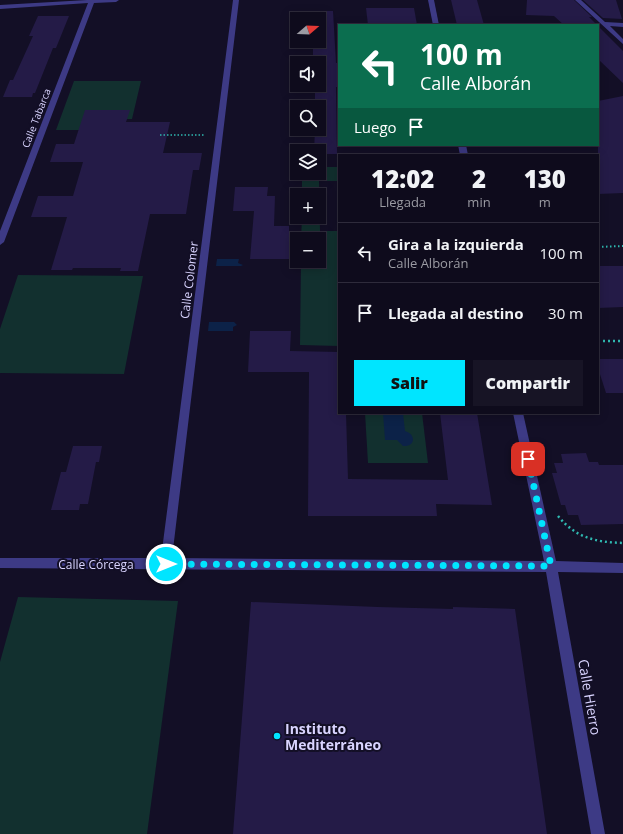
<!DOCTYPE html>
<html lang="es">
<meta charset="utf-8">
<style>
:root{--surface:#0e0b1c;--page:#171425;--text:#f1f3f6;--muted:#9b9ba3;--line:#2e2b3b;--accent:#00e5ff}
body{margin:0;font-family:"Open Sans",sans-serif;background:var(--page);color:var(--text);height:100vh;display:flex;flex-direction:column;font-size:15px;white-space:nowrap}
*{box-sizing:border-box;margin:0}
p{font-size:13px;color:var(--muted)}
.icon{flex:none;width:22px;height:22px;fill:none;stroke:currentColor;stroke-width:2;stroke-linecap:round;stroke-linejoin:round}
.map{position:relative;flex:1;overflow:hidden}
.details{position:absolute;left:338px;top:154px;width:261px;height:260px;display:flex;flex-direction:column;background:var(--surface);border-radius:0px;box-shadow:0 2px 10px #0003,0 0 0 1px var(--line)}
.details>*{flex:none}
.top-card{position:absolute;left:338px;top:24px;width:261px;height:122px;border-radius:0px;box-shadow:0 2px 10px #0003,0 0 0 1px var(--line);background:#0b6e4f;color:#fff;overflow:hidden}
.needle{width:26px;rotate:71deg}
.buttons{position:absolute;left:290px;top:12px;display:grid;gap:8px}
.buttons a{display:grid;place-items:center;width:36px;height:36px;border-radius:0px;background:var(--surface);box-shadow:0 2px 10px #0003,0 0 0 1px var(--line);font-size:20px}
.pin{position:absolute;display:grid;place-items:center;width:34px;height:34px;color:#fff;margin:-17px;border-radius:8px;box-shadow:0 2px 6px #0006}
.me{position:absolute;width:44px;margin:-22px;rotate:90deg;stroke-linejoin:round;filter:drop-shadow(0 0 3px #0008)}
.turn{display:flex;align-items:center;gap:14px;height:84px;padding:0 16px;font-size:18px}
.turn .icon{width:52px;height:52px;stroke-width:2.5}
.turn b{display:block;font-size:28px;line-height:34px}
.then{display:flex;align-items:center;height:38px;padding:0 16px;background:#0003;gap:8px;font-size:15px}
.eta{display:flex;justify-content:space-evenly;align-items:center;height:68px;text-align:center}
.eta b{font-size:24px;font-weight:800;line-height:28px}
.action{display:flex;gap:8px;margin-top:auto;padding:8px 16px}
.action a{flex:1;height:46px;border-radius:0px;background:var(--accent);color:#111;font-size:16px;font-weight:800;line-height:46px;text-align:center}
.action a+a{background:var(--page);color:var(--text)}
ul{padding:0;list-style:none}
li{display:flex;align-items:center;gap:12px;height:60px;padding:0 16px;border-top:1px solid var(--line)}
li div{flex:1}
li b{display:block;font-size:15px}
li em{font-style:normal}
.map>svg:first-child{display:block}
.green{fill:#12302f}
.water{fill:#0c2248}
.building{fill:#241b47}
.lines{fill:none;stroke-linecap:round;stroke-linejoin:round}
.path-far2{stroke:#2fb8b0;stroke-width:1.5;stroke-dasharray:1.5 2;stroke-linecap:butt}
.path-far1{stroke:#2fb8b0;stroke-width:2;stroke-dasharray:1.5 2.5;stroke-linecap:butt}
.path{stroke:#2fb8b0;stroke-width:2.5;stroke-dasharray:2 3;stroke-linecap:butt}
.minor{fill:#3d3a85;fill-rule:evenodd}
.route{stroke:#00e5ff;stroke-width:7;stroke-dasharray:0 12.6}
.poi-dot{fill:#00e5ff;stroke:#130f26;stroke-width:1.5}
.labels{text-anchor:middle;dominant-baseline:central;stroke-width:4;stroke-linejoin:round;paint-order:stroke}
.far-street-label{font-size:10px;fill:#d9d4ff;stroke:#130f26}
.street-label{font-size:12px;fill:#d9d4ff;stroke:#130f26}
.near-street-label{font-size:14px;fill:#d9d4ff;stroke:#130f26}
.near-poi-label{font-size:14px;font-weight:bold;fill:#d9d4ff;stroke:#130f26;text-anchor:start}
</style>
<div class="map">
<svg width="623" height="834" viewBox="0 0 623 834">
<rect width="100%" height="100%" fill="#130f26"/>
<g class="green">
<path d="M74,81h67l-9,38h-36l-4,11h-36z"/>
<path d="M319,167h20v14h-20l1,50h19v115l-39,-1 1,-84h18v-22h-18l1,-22h17v-22h-17v-22h17z"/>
<path d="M18,275l125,1 -19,98 -124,-1v-44z"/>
<path d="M365,413h57l6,50h-60z"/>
<path d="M18,597l160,4 -31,233h-147v-172z"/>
</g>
<g class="water">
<path d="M217,259h22l-1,4 5,2 -2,1h-25z"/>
<path d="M209,322h25l3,3 -4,2v4h-25z"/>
<path d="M383,413h20l2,18c11,3 11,16 -2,15l-6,-6h-12z"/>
</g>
<g class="building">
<path d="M451,0h26l7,25h-27z"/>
<path d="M527,0h47l18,17h-3l8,8h-33l-10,-9 -28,-1z"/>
<path d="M583,0h33l6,19 -19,-1z"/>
<path d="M366,8h48l3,17h-49z"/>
<path d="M317,11h16l3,52h2v24h-2l1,67h-18v-3h-5l1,-22h4v-22h-4v-20h-5v-2h9v-22h-8h2v-20l6,-2v-22h-2z"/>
<path d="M38,16h31l-13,32h-3l-18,45h-2l-1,4h-29l7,-17h3l20,-44h-4z"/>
<path d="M598,26l25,25v32l-25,-24z"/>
<path d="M623,96v97l-25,1v-93z"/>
<path d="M85,110h45l-4,12h44l-7,31h39l-3,17h-6l-7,44h-36l-12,57h-18l1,-3h-48l-1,2h-21l16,-53h-36l7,-21h35l10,-34h-33l6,-18h18z"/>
<path d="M235,187h33l-1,9h8l-1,30h15v11h4v16h-4v6h-39l4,-48h-21z"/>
<path d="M598,266h25v41l-25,1z"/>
<path d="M250,331h41l-1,20 49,1v61h7l2,66 100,1 -8,-67h37l15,92 -56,-1 1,12h-129l1,-144h-61z"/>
<path d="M598,359h25v34h-17l-8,-25z"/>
<path d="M73,446h29l-3,16h-3l-8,42h-8l-1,6h-28l10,-38h5z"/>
<path d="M586,453l3,9h9l1,3h24v59l-42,1 -3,-10h-10l-3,-10h-4l-9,-32h5l-3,-10h9l-2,-9z"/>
<path d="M251,602l127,5 75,2v-2l62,2 32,225h-314z"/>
</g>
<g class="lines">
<path class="path-far2" d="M160,135h45"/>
<path class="path-far1" d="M598,247l25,-1"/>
<g class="path">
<path d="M598,341h25"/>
<path d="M558,516c18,22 37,26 65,27"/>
</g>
<g class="minor">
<path d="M87,0h32l-3,2 -22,1 -90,239 -4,3v-14l88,-228 -88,6v-4z"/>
<path d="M233,0h6l-67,558 372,3 -31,-148h10l33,148 67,2v10l-65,-1 47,262h-14l-45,-262 -546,-4v-10h161z"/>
<path d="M428,0h6l5,25h-6z"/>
<path d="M575,0h6l24,22 18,1v4l-13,-1 13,13v5z"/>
<path d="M458,145h8l2,10h-8z"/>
</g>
</g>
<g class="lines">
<path class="route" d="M166,564l385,2 -23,-107"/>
</g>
<circle class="poi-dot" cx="277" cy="736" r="4"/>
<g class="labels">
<g class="far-street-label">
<text transform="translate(36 118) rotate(-69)">Calle Tabarca</text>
</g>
<g class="street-label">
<text transform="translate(189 280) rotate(-83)">Calle Colomer</text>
<text x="96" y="564">Calle Córcega</text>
</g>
<g class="near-street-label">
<text transform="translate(590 697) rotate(80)">Calle Hierro</text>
</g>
<g class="near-poi-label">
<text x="285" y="728">Instituto<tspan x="285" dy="16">Mediterráneo</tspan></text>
</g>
</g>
</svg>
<div class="buttons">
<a><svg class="needle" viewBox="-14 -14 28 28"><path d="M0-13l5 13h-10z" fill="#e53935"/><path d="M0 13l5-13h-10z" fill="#9b9ba3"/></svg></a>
<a><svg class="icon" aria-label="sound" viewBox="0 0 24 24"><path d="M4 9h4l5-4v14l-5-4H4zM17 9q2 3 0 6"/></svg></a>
<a><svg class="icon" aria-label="search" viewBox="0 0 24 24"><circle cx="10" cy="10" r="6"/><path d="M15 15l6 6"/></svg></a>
<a><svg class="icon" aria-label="layers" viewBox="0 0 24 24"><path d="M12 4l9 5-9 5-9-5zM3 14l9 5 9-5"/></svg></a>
<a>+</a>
<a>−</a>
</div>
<div class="pin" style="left:528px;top:459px;background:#d93025"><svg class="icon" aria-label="arrive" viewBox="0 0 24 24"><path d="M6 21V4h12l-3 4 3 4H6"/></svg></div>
<svg class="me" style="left:166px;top:564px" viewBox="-20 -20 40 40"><circle r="17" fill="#00e5ff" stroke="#fff" stroke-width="3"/><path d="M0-11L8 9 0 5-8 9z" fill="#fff"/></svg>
<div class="top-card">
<div class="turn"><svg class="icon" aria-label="left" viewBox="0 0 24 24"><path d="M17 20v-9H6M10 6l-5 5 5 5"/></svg><div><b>100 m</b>Calle Alborán</div></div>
<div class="then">Luego<svg class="icon" aria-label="arrive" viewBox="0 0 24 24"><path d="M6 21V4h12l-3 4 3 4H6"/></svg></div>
</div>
<section class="details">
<div class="eta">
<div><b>12:02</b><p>Llegada</p></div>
<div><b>2</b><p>min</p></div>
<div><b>130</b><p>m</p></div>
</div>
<ul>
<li><svg class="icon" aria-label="left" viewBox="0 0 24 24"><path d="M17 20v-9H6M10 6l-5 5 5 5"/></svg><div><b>Gira a la izquierda</b><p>Calle Alborán</p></div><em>100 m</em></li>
<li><svg class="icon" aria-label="arrive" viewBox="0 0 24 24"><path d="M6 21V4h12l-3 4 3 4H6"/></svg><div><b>Llegada al destino</b></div><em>30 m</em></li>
</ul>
<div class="action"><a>Salir</a><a>Compartir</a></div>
</section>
</div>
